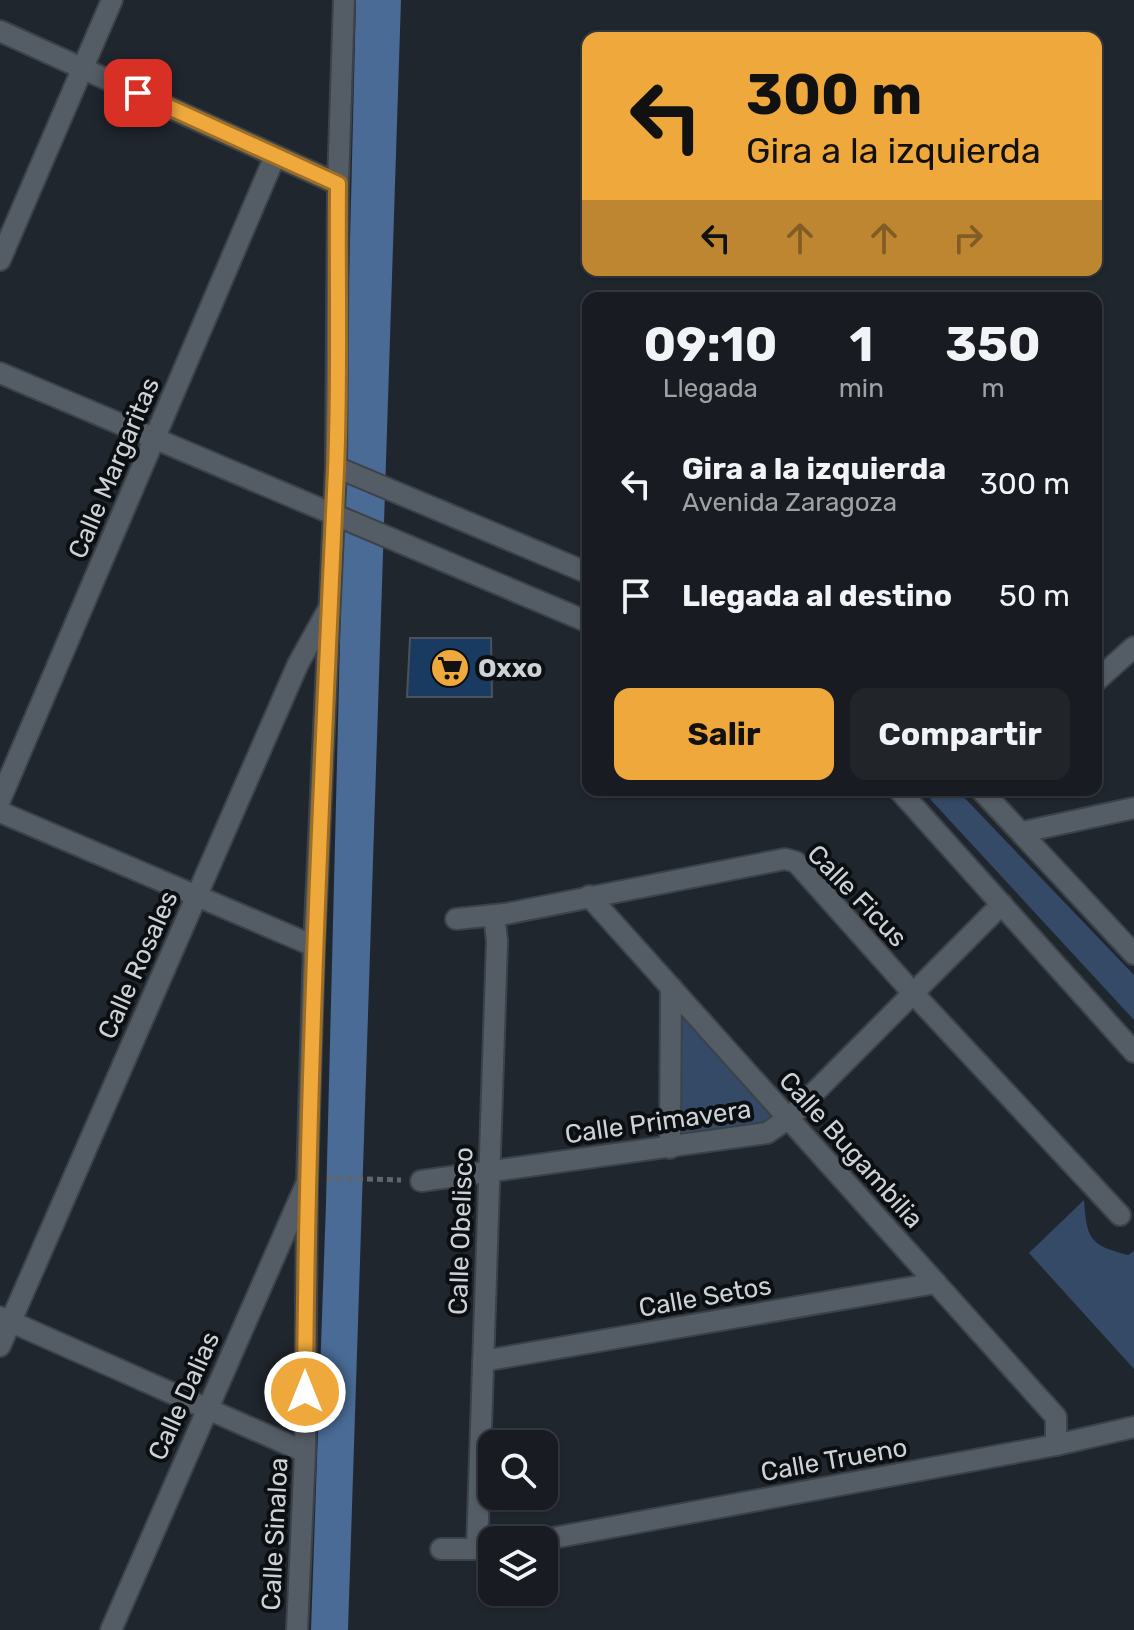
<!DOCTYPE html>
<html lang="es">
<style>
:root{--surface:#181c22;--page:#21252a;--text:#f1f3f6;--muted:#9fa1a5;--line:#363a40;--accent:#eea83c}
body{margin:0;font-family:Rubik,sans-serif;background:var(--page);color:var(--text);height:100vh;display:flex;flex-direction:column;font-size:30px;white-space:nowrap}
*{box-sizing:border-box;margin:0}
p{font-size:26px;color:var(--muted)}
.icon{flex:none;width:44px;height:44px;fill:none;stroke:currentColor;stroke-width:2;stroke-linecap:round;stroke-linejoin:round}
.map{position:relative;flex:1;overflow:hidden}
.side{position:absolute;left:582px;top:292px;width:520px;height:504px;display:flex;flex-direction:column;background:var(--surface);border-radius:16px;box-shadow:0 2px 6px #0004,0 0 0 2px var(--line)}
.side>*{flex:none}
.hud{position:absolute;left:582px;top:32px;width:520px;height:244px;border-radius:16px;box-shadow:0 2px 6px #0004,0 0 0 2px var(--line);background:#eea83c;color:#111;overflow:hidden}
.tools{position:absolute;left:478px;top:1430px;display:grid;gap:16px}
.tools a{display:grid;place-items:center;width:80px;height:80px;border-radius:16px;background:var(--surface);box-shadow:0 2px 6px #0004,0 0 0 2px var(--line);font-size:40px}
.pin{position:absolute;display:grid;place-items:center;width:68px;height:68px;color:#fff;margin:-34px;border-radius:16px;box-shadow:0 4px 12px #0006}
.me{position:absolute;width:88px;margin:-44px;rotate:0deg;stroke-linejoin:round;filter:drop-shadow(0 0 6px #0008)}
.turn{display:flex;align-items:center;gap:28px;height:168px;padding:0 32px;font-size:36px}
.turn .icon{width:104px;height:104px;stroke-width:2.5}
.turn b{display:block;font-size:56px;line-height:68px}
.lanes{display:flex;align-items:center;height:76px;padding:0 32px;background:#0003;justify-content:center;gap:40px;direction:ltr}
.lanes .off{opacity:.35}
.eta{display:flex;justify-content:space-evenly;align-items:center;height:136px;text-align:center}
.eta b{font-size:48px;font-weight:700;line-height:56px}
.action{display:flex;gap:16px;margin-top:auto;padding:16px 32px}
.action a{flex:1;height:92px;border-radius:16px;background:var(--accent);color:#111;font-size:32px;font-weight:700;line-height:92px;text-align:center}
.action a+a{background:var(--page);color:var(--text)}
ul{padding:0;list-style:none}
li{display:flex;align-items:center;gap:24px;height:112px;padding:0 32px}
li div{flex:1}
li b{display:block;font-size:30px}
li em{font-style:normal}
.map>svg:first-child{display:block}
.green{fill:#344a66}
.water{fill:#496b95}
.building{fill:#1a3b61;stroke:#4a525b;stroke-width:2}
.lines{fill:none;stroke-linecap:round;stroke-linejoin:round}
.minor-casing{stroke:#3c4248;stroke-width:24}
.tertiary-casing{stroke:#3c4248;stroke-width:24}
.path{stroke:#60666d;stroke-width:5;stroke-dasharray:6 4;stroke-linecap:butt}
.minor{stroke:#545c65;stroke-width:20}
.tertiary{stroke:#545c65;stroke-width:20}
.route-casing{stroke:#9b6d27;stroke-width:20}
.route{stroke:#eea83c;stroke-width:14}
.labels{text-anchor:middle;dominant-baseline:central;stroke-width:8;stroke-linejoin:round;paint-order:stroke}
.street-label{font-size:26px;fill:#cdd2d7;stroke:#0c0f12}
.poi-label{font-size:26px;font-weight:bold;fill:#cdd2d7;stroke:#0c0f12;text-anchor:start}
</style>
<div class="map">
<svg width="1134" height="1630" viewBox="0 0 1134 1630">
<rect width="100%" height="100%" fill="#20262e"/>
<g class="green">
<path d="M940,790h17l177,185v45l-204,-221z"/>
<path d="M673,993l112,125 -112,27z"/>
<path d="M1084,1200c3,39 5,45 44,55l6,-4v118l-105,-116z"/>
</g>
<path class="water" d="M356,0h45l-53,1630h-37l15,-427z"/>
<path class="building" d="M410,638h81l1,59h-85z"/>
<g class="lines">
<defs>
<g id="minor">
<path d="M0,260l112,-260"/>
<path d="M1096,681l38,-34"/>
<path d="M0,800l275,-644"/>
<path d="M0,812l314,134"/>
<path d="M1023,832l111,-24"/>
<path d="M589,896l467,521v28"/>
<path d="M456,919l49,-5 280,-55 11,3 116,130 208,223"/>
<path d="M670,1148l1,-161"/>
<path d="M421,1181l346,-48 22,-15 213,-214"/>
<path d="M0,1317l305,135"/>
<path d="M0,1346l298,-682 31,-56"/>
<path d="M483,1361l453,-78"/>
<path d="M542,1540l514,-95 78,-18"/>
<path d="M441,1549h51"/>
<path d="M477,1549l20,-608 -3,-26"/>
<path d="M111,1630l196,-448"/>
</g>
<g id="tertiary">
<path d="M0,31l338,153"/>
<path d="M0,373l588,249"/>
<path d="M336,467l252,106"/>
<path d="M899,790l235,262"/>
<path d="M981,790l153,164"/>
<path d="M297,1630l8,-178 2,-270 7,-236 22,-479 2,-283 6,-184"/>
</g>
</defs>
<use href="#minor" class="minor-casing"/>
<use href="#tertiary" class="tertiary-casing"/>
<path class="path" d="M327,1178l74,2"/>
<use href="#minor" class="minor"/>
<use href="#tertiary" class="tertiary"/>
</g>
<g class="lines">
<defs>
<path id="route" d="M138,93l200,91c-1,95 2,191 -2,286 -14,307 -29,614 -31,922"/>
</defs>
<use href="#route" class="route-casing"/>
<use href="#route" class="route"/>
</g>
<defs>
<symbol id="supermarket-disc" viewBox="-11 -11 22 22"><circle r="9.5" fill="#eea83c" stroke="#0c0f12"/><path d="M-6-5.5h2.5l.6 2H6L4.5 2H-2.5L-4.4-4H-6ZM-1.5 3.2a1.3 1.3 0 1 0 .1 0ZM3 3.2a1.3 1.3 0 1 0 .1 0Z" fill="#111"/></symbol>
</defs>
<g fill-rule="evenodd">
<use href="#supermarket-disc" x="428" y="646" width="44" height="44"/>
</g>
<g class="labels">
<g class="street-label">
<text transform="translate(114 468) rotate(-67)">Calle Margaritas</text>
<text transform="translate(857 896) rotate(46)">Calle Ficus</text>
<text transform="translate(138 965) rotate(-66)">Calle Rosales</text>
<text transform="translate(658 1122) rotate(-8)">Calle Primavera</text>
<text transform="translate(851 1150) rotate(48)">Calle Bugambilia</text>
<text transform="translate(461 1231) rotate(-88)">Calle Obelisco</text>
<text transform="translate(705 1297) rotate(-10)">Calle Setos</text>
<text transform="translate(184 1396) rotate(-66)">Calle Dalias</text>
<text transform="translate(834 1460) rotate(-10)">Calle Trueno</text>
<text transform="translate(275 1534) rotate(-87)">Calle Sinaloa</text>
</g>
<g class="poi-label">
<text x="478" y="668">Oxxo</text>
</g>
</g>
</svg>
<div class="tools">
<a><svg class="icon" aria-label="search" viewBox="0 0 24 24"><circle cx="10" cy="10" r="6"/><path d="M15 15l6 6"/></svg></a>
<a><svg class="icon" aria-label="layers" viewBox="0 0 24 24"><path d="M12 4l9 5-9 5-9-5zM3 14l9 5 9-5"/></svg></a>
</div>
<div class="pin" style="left:138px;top:93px;background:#d93025"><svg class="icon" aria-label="arrive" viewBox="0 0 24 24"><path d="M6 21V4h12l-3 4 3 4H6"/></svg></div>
<svg class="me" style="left:305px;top:1392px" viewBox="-20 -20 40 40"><circle r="17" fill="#eea83c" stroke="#fff" stroke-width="3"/><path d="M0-11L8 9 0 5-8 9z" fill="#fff"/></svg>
<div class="hud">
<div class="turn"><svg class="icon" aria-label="left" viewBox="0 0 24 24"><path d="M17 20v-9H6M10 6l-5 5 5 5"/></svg><div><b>300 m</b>Gira a la izquierda</div></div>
<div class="lanes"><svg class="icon" aria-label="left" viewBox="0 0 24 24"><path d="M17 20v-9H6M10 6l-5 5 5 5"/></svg><svg class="icon off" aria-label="ahead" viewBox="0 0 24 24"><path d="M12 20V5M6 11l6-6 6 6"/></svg><svg class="icon off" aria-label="ahead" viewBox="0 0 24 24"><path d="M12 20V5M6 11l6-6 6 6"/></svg><svg class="icon off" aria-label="right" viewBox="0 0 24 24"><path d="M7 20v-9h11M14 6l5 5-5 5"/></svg></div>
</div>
<section class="side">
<div class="eta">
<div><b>09:10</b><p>Llegada</p></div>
<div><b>1</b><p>min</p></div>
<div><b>350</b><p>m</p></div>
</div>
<ul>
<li><svg class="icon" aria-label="left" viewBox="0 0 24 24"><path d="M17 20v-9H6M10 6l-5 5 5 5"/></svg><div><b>Gira a la izquierda</b><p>Avenida Zaragoza</p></div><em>300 m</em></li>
<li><svg class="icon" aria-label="arrive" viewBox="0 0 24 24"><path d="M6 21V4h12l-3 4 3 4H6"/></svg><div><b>Llegada al destino</b></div><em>50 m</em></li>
</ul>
<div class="action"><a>Salir</a><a>Compartir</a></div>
</section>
</div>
